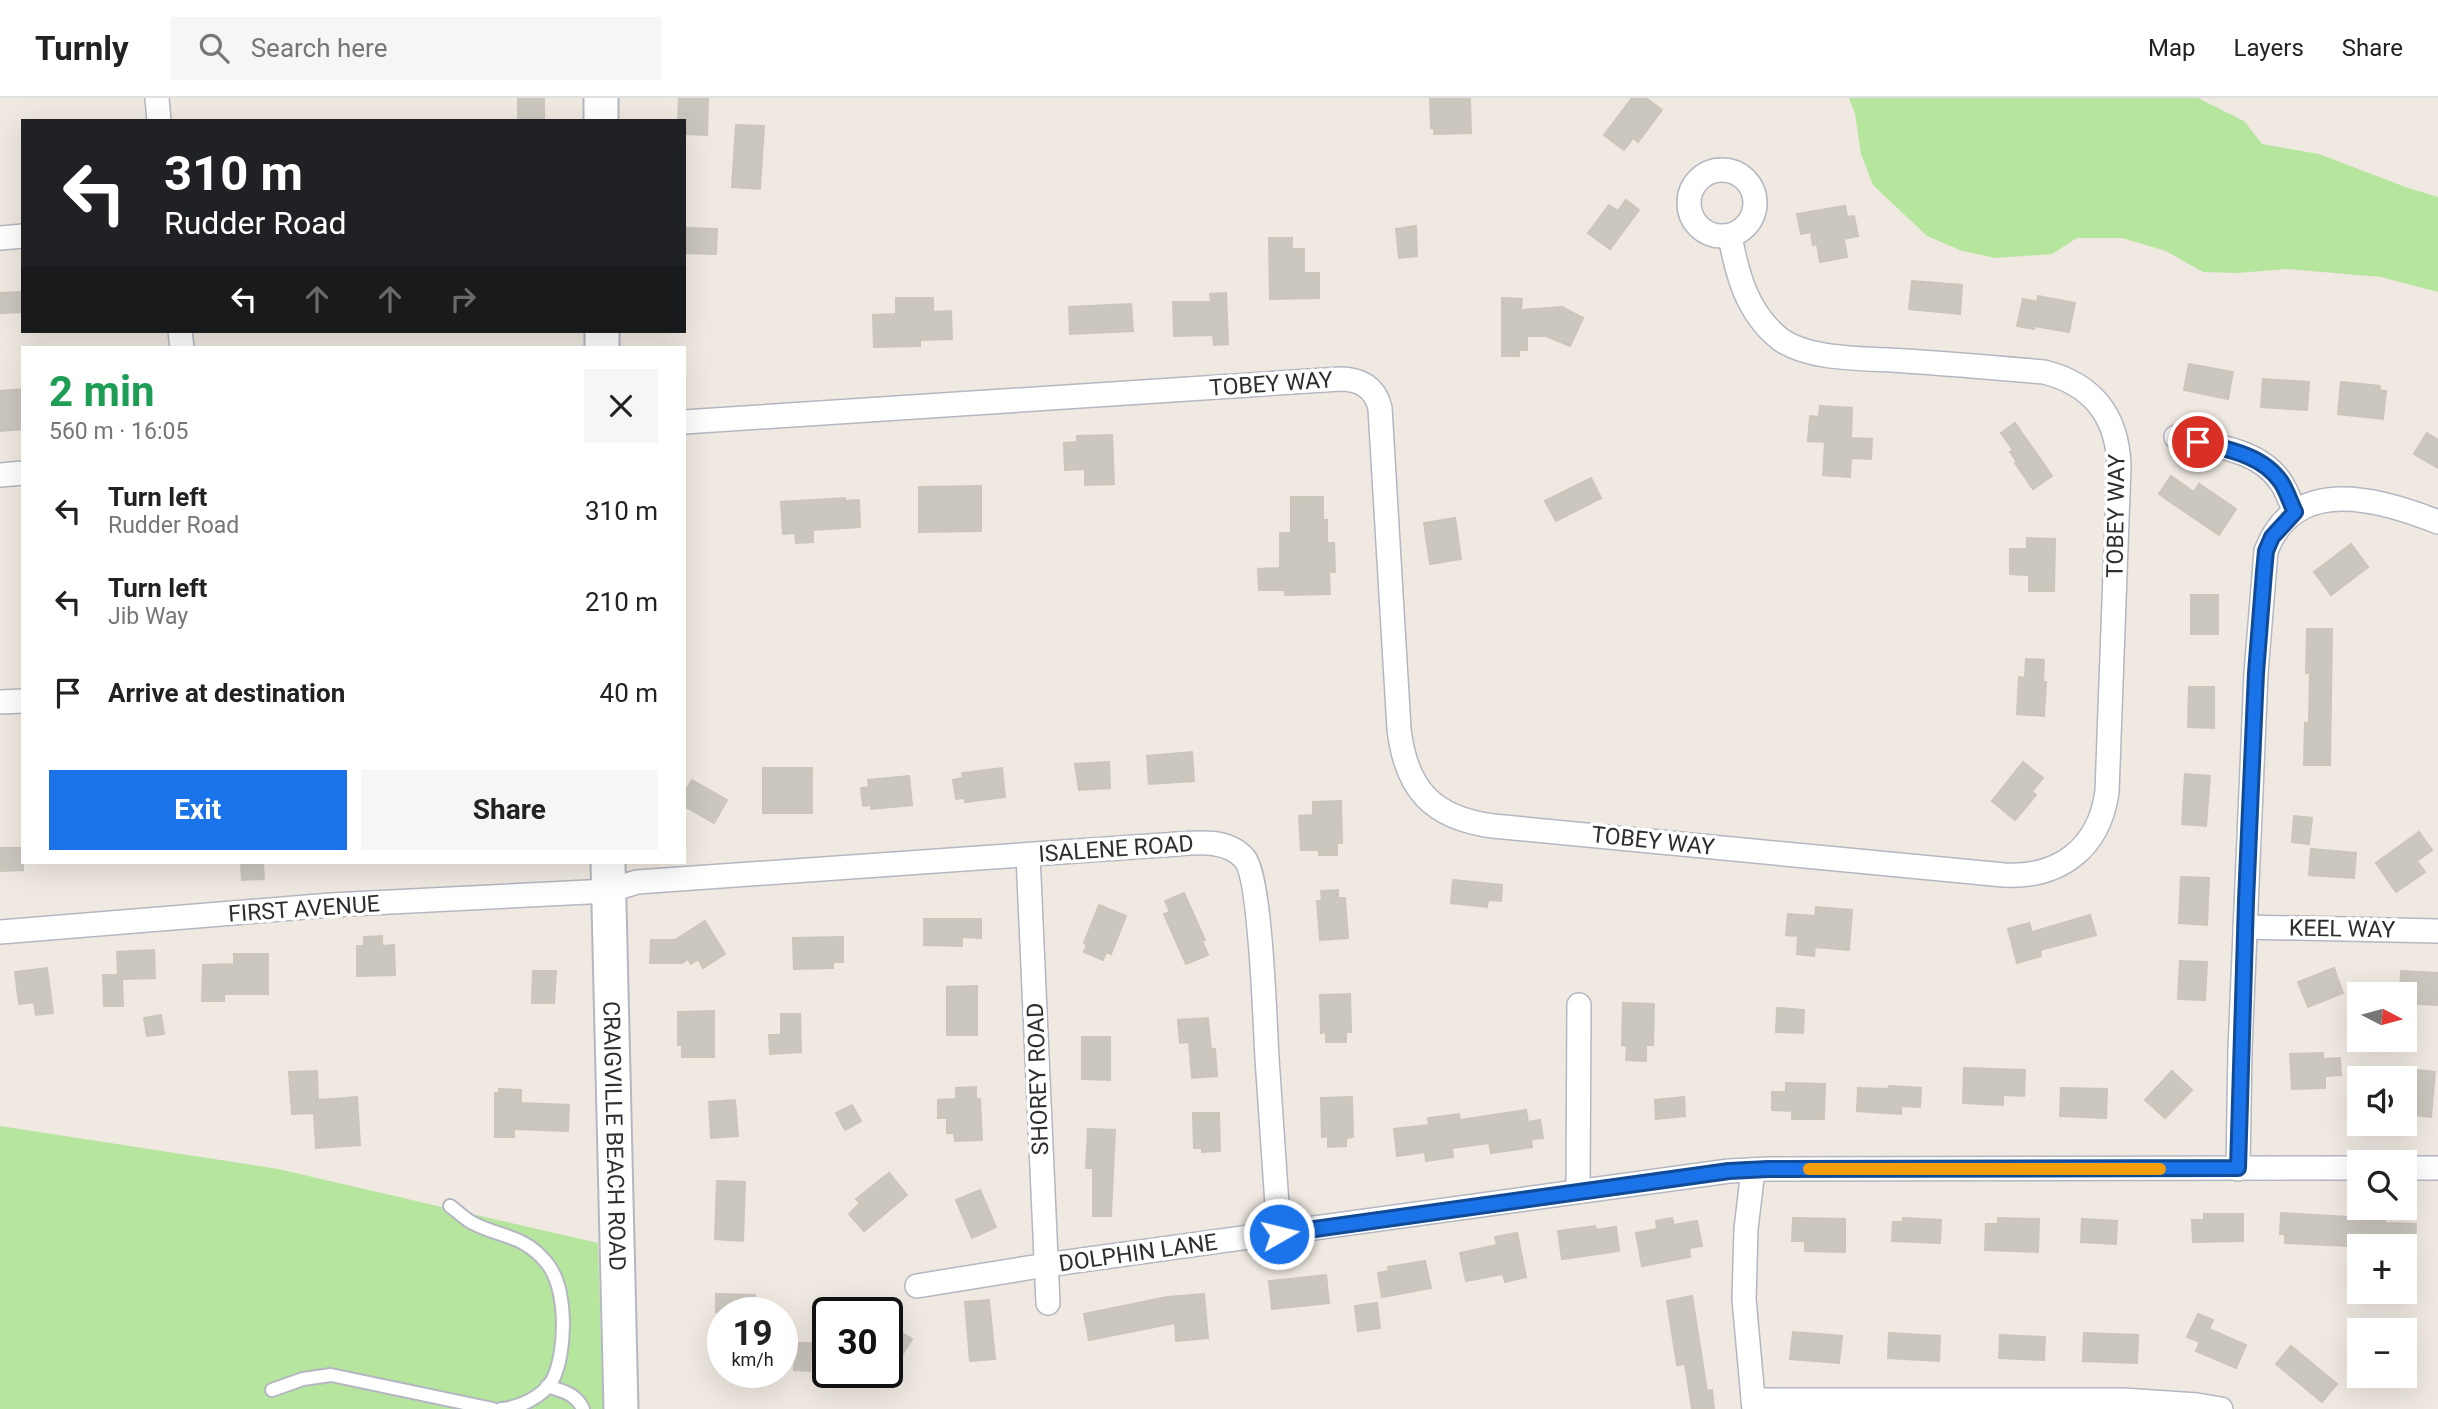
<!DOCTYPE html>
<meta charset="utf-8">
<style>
:root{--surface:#fff;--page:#f6f6f6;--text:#222;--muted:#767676;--line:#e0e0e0;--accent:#1a73e8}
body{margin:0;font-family:Roboto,sans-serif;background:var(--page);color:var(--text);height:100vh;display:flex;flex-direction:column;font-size:26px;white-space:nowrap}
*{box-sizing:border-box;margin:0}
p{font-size:23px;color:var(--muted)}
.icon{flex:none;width:38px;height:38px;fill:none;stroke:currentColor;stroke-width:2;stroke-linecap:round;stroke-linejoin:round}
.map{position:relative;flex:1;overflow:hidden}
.details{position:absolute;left:21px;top:248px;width:665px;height:518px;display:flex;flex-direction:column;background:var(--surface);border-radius:0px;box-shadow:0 7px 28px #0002}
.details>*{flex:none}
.guide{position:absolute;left:21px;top:21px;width:665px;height:214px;border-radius:0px;box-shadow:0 7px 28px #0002;background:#202124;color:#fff;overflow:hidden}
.needle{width:46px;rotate:96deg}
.tools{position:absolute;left:2347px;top:884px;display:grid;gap:14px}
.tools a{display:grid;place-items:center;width:70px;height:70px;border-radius:0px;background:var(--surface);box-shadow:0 7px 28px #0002;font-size:35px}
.speed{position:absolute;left:707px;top:1199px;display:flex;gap:14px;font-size:35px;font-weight:700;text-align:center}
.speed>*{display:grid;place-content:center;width:91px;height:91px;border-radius:50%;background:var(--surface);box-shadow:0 7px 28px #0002;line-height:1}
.speed small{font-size:18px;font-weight:400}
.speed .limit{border:4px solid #111;border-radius:10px;background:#fff;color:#111}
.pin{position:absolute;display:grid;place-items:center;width:60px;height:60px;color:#fff;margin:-30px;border:4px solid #fff;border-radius:50%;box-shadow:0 2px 7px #0007}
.me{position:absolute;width:77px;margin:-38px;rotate:82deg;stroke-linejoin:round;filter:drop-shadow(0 0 5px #0008)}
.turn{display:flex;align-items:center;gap:24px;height:147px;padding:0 28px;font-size:32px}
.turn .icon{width:91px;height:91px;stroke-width:2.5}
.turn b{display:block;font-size:49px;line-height:60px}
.lanes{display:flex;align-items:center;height:66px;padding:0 28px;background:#0003;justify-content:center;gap:35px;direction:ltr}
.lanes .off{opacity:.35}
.round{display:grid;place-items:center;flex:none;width:74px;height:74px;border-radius:0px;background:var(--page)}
.headline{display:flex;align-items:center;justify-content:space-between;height:119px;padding:0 28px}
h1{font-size:42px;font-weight:700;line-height:52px;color:#1e9e55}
.button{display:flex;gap:14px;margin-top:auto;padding:14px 28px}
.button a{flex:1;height:80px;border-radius:0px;background:var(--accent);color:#fff;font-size:28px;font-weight:700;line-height:80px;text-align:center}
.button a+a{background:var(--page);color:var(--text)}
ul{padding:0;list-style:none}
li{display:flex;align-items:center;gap:21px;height:91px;padding:0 28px}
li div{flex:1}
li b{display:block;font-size:26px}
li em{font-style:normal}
header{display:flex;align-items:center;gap:42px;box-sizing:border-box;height:98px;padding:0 35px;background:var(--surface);border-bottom:2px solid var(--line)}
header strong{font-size:33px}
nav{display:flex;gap:38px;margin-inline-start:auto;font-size:24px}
.search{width:490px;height:63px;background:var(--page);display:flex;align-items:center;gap:18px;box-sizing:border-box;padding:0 24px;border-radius:0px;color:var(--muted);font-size:26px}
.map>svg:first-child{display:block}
.green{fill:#b6e59e}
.building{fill:#cbc7bf;stroke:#cbc5ba;stroke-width:2}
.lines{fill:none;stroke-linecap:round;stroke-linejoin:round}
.service-casing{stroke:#b4b7c1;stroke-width:16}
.minor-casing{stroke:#b4b7c1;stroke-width:26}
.secondary-casing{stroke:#b4b7c1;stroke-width:37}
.service{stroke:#fff;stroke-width:12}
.minor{stroke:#fff;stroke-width:23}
.secondary{stroke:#fff;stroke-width:33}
.route-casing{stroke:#114b97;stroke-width:18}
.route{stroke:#1a73e8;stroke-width:12}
.slow{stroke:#f59e0b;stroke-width:12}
.labels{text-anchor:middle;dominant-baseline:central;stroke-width:7;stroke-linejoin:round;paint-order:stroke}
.street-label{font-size:23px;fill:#2e2e2e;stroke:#fff}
</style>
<header>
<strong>Turnly</strong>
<div class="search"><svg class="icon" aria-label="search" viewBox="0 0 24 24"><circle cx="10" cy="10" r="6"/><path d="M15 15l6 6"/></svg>Search here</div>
<nav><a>Map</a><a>Layers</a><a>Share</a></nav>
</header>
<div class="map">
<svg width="2438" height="1311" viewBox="0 0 2438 1311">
<rect width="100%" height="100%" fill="#efe9e1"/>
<g class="green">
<path d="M1849,0h349l46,23 18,23 57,10 89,34 30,9v95l-57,-15 -94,-8 -50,4 -34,-1 -37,-21 -44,-13h-45l-25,16 -56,4 -34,-7 -35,-15 -54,-51 -12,-31 -6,-40z"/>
<path d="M0,1028l278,43 320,74 5,166h-603z"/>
</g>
<g class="building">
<rect x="518" y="0" width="26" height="23"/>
<path d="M679,0l29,1 -1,36 -23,-1v-13h-6z"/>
<path d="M1430,0h40l1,35 -37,1 1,-5 -4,-1z"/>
<path d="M1632,0h14l16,12 -24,32 -5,-4 -9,12 -20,-15z"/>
<path d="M736,27l28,1 -4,63 -28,-2z"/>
<path d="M1626,102l13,10 -29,39 -22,-16 21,-28 9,6z"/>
<path d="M1845,108l2,11 7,-1 4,20 -14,3 3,18 -27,5 -3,-18 -4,1 -2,-13 -10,2 -4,-20z"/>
<path d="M1416,128l1,30 -18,2 -3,-29z"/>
<path d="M684,130l33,1 -1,25 -32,-1z"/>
<path d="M1269,140h23v11h12v24h15v25l-49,1z"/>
<path d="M1912,183l50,4 -2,29 -51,-5z"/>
<path d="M23,194v20l-23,1v-20z"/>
<path d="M1226,195l2,51 -14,1 -1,-10 -39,1 -1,-34h38l-1,-8z"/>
<path d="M2038,198l37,7 -6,29 -34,-6 -1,3 -17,-3 6,-27 14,3z"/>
<path d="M896,200h37v14l18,-1 1,28 -32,1v6l-46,1 -1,-32 23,-1z"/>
<path d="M1502,200l20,1 -1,11 41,-3 21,11 -13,28 -24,-10h-19v14h-8v6h-17z"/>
<path d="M1131,206l2,27 -63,3 -1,-27z"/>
<path d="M2189,266l44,8 -5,27 -44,-9z"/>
<path d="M2263,281l46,3 -2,28 -46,-3z"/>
<path d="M2341,284l39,4 -1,4 7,1 -3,28 -45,-5z"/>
<path d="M23,291v40l-23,2v-40z"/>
<path d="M1820,308l32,2 -1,30 21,1 -1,20 -20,-1 -1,19 -27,-2 2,-33 -17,-1 2,-25 9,1z"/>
<path d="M2015,325l37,53 -19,13 -18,-26 2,-1 -7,-10 3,-2 -12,-17z"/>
<path d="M2427,335l11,7v28l-24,-14z"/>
<path d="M1112,337l2,49 -29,1v-16l-20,1 -1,-27 13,-1v-6z"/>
<path d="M2171,378l23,16 5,-8 37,25 -17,26 -60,-41z"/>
<path d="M1591,380l10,20 -45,23 -11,-20z"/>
<path d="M981,388v45l-62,1v-45z"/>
<path d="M1291,399h32v23h4v23h7l1,29h-6l1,22 -45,1v-5h-26l-1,-21 22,-1v-35h11z"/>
<path d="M845,400v3l14,-1 1,27 -47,3v12l-17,1 -1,-10 -12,1 -2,-32z"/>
<path d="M1455,420l6,41 -31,5 -6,-41z"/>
<path d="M2027,440l28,1 -1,52h-25v-16l-19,-1v-25h17z"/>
<path d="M2351,446l17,23 -37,28 -17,-23z"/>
<rect x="2191" y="497" width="27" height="39"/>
<path d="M2307,531h25l-2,136h-26l1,-42h4l1,-50h-4z"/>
<path d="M2026,561l18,1 -1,22h3l-2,34 -27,-2 2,-37 6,1z"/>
<path d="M2189,589h25v41l-26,-1z"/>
<path d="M1192,654l2,29 -45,3 -2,-28z"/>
<path d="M1109,664l1,26 -31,2 -4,-26z"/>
<path d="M2023,664l20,16 -11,13 4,4 -21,25 -23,-19z"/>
<rect x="763" y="670" width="49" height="45"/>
<path d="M1002,670l3,29 -40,5v-4l-9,1 -3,-19 10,-2 -1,-5z"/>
<path d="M2185,676l25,2 -4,50 -24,-2z"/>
<path d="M909,678l3,29 -41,4v-4l-8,1 -2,-18 8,-1 -1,-7z"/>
<path d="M692,682l35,20 -13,23 -30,-17v-13z"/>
<path d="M1341,703l1,42h-5v12h-18v-5h-18l-2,-34 14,-1v-13z"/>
<path d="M2294,718l18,2 -3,26 -17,-2z"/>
<path d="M2419,734l13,18 -15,11 8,11 -29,20 -20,-29z"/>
<path d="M0,750h23v22l-23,1z"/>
<path d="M2311,751l45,4 -2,25 -45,-3z"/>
<path d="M241,765h22l1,16 -22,1z"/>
<path d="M2181,779l28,1 -2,47 -28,-2z"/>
<path d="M1453,782l49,5 -1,16 -13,-1 -1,7 -36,-4z"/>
<path d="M1338,792v8h7l3,40 -28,2 -3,-39h5l-1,-10z"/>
<path d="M1184,795l21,47 -3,1 6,14 -22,9 -22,-50 6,-2 -5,-11z"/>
<path d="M1099,807l27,11 -15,38 -5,-2 -3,8 -19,-8 3,-7 -3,-2z"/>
<path d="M1816,809l36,3 -3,40 -34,-3 -1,9 -17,-2 1,-18 -12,-1 2,-21 27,2z"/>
<path d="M2090,817l6,20 -56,15 1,6 -24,7 -9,-34 21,-6 3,9z"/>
<path d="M924,821h57v19l-19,-1v9l-38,-1z"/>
<path d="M705,823l20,33 -22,14 -5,-9 -7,5 -3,-5 -6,4h-32l1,-23h24z"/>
<path d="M382,838v10l12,-1 1,30 -38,1v-30h7v-9z"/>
<path d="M843,839v25h-10v6l-39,1 -1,-31z"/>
<path d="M154,852l1,28 -33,1 1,27h-19l-1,-31h15l-1,-23z"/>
<path d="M234,856h34v40h-44v7h-22l1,-36 31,-1z"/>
<path d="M2180,863l27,1 -2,38 -27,-1z"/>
<path d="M47,870l6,45 -17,2 -2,-13 -15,2 -4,-32z"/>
<path d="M2334,870l9,25 -35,14 -10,-25z"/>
<path d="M533,873h23l-2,32h-22z"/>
<path d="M2401,873l37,2v32l-34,-2v-9h-4z"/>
<path d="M977,888v49h-30v-48z"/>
<path d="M1350,896l1,38h-5v10h-20v-10l-5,1 -1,-38z"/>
<path d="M1623,905l31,1 -1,41h-7v16l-20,-1 1,-14 -5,-1z"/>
<path d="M1777,910l27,2 -1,23 -27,-1z"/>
<path d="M714,913v46h-32v-12h-4v-33z"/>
<path d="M781,916h19l1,38 -31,2 -1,-19h12z"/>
<path d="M161,917l3,19 -17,2 -3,-18z"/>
<path d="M1208,920l3,31h4l2,27 -25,2 -3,-36 -9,1 -2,-23z"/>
<path d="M1082,939h28v43l-28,-1z"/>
<path d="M2323,955v6l17,-1 1,17 -16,1v12l-33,1 -2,-35z"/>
<path d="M1964,970l61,2 -1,26 -21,-1v10l-40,-2z"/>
<path d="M2417,972l18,2 -4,45 -27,-3v-29l12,1z"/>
<path d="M317,973l1,29 39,-3 3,48 -44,3 -2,-35 -22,1 -3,-42z"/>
<path d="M2172,973l20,19 -27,28 -20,-18z"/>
<path d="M1786,985l39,1 -1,35h-32v-8l-20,-1v-18h14z"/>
<path d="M1889,988l32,2 -1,19 -19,-1v8l-44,-3 1,-23 31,1z"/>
<path d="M976,989v12h4l2,41 -27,1 -1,-8h-7v-15h-9v-18l18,-1v-11z"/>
<path d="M2061,990l46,1 -1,29 -46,-2z"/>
<path d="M499,991l22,1v13l48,2 -1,26 -54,-2v8h-19v-44h4z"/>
<path d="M1352,999l1,40 -7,1v8l-18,1v-11l-6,1 -1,-39z"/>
<path d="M1684,999l1,19 -29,3 -1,-19z"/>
<path d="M735,1002l3,36 -27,2 -2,-36z"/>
<path d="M852,1007l9,16 -16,9 -9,-17z"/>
<path d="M1526,1012l2,12 12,-2 3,18 -12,1 1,8 -41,6 -2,-10 -37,5 1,9 -27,4 -1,-9 -28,4 -3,-27 35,-4 -1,-7 31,-4 1,6z"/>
<path d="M1193,1015h26l1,38 -18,1v-4h-8z"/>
<path d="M1088,1031l27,1 -4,86h-18v-48h-7z"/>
<path d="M889,1075l18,22 -43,36 -15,-17 11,-11 -4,-4z"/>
<path d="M717,1083l28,1 -2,59 -28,-2z"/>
<path d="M980,1092l16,37 -24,11 -16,-38z"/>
<path d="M2281,1115l85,5v-4h19v9l31,1 -1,22h-67l-63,-3v-9h-5z"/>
<path d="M2204,1116h39v27l-50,1 -1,-22h12z"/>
<path d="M1672,1120l2,7 23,-4 5,25 -13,2 1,9 -48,9 -6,-33 21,-4 -1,-8z"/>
<path d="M1793,1120l52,1v33l-40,-1v-10h-13z"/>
<path d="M1903,1120l38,2 -1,23 -48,-2 1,-19h10z"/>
<path d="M1998,1120l41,1 -1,33 -53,-2 1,-26h12z"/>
<path d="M2082,1121l35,2 -1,23 -35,-2z"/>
<path d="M1595,1128l1,4 20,-3 3,24 -57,8 -4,-28z"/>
<path d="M1517,1135l9,44 -21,5 -2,-8 -37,7 -6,-28 37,-8 -2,-8z"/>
<path d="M1425,1163l6,27 -49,9 -4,-24 11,-2 -1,-4z"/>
<path d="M1326,1177l3,28 -57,6 -3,-28z"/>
<path d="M716,1196l39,1v16l-39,1z"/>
<path d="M1204,1196l4,44 -32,3 -1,-18 -86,17 -5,-26 83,-17z"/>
<path d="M1692,1198l15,95 5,-1 2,19h-22l-7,-45 -8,1 -10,-64z"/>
<path d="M989,1202l6,59 -25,2 -5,-59z"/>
<path d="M1377,1205l3,25 -22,3 -3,-25z"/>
<path d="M2198,1216l15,6 -4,9 37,16 -10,23 -40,-17 4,-9 -13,-5z"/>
<path d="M887,1226l25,15 -25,40z"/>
<path d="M1793,1234l49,4 -3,27 -49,-4z"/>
<path d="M1889,1235l51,3 -1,25 -51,-3z"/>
<path d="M2084,1235l54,2 -1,28 -54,-2z"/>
<path d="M2000,1237l45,2 -1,23 -45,-2z"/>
<path d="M795,1245h16l-1,28 -16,-1z"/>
<path d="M2291,1248l46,38 -15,18 -46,-38z"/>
</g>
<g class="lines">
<defs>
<g id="service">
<path d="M450,1108c7,5 14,12 21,16 28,16 51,11 75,40 22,25 21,91 6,119 -10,16 -33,27 -51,28"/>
<path d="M547,1288c15,5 29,7 36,23"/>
<path d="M272,1292l31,-11 28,-4 162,34"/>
</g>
<g id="minor">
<path d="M157,0l2,23"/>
<circle cx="1722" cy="105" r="33"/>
<path d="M0,140l23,-2"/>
<path d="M180,233l2,17"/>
<path d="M684,324l656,-43c20,0 35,8 40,29l19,321c7,60 33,89 94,97l511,49c56,3 95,-27 103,-83l12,-327c-2,-50 -27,-81 -75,-93 -46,-4 -93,-8 -139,-11 -36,-3 -95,0 -125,-22 -33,-26 -43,-65 -50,-103"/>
<path d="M2176,339c34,8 83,12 104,44 7,9 10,21 15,31"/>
<path d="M0,377l23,-2"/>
<path d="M0,604l23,-1"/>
<path d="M1028,757l20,448"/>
<path d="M2245,829l193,4"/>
<path d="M0,834l331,-27 277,-14 29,-9 526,-37c26,-1 61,-9 81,13 17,18 21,168 23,200 4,59 8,118 12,176"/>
<path d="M2404,1070h34"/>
<path d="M2238,1071l2,-120 16,-376 10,-122c29,-77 114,-52 172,-29"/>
<path d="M1753,1072l-7,59 -2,70 10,110"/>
<path d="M1578,1093l1,-186"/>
<path d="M917,1188l129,-21 683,-94 39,-2 591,-1"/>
<path d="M1753,1302h370l74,5 24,4"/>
</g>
<g id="secondary">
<path d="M601,23v-23"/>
<path d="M602,233v17"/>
<path id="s1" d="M608,765l13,546"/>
</g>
</defs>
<use href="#service" class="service-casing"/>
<use href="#minor" class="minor-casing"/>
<use href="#secondary" class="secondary-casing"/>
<use href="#service" class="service"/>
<use href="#minor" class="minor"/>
<use href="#secondary" class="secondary"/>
</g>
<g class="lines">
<defs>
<path id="route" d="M1279,1136l450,-63 39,-2 470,-1 8,-267 10,-228 8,-101 2,-21 6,-14 23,-25c-5,-10 -8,-21 -14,-30 -18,-27 -54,-33 -83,-40"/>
</defs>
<use href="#route" class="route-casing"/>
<use href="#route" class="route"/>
<path class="slow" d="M1809,1071h351"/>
</g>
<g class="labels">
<g class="street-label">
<text transform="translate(1271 286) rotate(-4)">TOBEY WAY</text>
<text transform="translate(2116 418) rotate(-89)">TOBEY WAY</text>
<text transform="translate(1653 743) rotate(6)">TOBEY WAY</text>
<text transform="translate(1116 751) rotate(-4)">ISALENE ROAD</text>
<text transform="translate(304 811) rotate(-4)">FIRST AVENUE</text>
<text transform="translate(2342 831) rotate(1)">KEEL WAY</text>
<text transform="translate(1038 981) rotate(-92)">SHOREY ROAD</text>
<text stroke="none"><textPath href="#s1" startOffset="273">CRAIGVILLE BEACH ROAD</textPath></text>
<text transform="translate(1138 1155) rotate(-8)">DOLPHIN LANE</text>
</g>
</g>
</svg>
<div class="tools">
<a><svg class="needle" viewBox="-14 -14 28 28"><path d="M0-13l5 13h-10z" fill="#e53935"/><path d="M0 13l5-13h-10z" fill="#767676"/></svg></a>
<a><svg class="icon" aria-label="sound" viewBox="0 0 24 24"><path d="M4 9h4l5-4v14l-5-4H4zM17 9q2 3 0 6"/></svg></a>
<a><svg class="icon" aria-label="search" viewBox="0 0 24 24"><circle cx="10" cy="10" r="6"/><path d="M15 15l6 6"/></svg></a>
<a>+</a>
<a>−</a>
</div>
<div class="speed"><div>19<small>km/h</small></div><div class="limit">30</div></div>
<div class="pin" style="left:2198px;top:344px;background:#d93025"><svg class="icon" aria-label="arrive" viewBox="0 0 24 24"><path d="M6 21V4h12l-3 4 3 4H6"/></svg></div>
<svg class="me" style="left:1279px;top:1136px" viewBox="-20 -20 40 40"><circle r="17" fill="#1a73e8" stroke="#fff" stroke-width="3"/><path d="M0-11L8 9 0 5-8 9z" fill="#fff"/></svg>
<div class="guide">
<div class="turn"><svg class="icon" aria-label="left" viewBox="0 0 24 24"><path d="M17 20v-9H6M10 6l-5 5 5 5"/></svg><div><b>310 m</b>Rudder Road</div></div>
<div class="lanes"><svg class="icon" aria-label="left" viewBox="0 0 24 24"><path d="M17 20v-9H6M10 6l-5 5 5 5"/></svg><svg class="icon off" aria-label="ahead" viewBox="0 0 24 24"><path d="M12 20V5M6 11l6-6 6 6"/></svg><svg class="icon off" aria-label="ahead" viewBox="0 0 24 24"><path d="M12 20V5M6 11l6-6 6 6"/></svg><svg class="icon off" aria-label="right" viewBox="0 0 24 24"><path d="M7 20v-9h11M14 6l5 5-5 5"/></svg></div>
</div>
<section class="details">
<div class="headline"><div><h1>2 min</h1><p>560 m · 16:05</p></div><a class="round"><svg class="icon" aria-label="close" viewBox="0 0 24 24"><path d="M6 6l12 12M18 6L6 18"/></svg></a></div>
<ul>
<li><svg class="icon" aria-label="left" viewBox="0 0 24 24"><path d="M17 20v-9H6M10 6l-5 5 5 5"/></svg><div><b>Turn left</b><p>Rudder Road</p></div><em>310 m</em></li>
<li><svg class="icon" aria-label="left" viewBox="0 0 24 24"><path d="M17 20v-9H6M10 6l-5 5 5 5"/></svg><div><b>Turn left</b><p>Jib Way</p></div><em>210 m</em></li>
<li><svg class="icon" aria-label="arrive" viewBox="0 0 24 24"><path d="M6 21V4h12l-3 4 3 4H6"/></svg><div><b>Arrive at destination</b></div><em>40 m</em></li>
</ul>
<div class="button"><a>Exit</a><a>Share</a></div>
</section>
</div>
